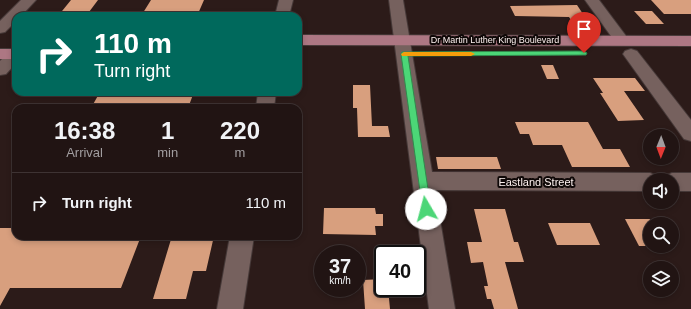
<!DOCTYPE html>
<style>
:root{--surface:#211413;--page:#291d1c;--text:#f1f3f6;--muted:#a29ea0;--line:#3e3333}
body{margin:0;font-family:Arial,sans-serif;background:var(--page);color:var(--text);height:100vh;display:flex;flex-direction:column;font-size:15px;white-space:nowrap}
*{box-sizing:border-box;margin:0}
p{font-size:13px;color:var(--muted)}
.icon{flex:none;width:22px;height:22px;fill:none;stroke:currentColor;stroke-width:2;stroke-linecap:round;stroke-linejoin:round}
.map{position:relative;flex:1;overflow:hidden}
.details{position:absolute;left:12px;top:104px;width:290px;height:136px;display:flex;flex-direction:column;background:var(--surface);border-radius:12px;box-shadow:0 2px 6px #0003,0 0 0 1px var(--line)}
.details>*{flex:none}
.guide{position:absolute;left:12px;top:12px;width:290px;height:84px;border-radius:12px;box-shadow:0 2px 6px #0003,0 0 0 1px var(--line);background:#00695c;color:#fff;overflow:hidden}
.needle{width:26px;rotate:181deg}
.tools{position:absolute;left:643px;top:129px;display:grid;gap:8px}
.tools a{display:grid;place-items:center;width:36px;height:36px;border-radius:50%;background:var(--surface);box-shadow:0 2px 6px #0003,0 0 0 1px var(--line);font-size:20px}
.speed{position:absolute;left:314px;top:245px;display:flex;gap:8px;font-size:20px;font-weight:700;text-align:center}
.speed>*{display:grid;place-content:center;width:52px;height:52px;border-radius:50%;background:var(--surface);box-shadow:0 2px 6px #0003,0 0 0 1px var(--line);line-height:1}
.speed small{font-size:10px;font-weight:400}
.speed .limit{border:2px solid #111;border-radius:6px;background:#fff;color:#111}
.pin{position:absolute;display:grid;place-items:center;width:34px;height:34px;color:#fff;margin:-41px -17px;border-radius:50% 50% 50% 0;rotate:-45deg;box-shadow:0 0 4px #0007}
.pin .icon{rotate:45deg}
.me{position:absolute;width:44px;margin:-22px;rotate:352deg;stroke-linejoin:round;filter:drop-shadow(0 0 3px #0008)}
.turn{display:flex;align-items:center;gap:14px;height:84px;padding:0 16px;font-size:18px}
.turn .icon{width:52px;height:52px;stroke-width:2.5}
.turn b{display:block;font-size:28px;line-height:34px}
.eta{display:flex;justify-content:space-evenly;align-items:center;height:68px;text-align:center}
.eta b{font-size:24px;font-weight:600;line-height:28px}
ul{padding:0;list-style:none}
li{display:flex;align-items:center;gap:12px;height:60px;padding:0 16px;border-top:1px solid var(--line)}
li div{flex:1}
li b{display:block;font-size:15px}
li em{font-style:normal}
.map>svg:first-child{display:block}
.building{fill:#d89f7e}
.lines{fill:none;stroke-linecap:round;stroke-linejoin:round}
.minor-casing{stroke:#463938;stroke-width:2}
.major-casing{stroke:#463938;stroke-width:2}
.minor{fill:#76615e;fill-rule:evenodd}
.major{fill:#ad7783;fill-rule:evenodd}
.route{fill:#4cd677;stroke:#318b4d}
.slow{fill:#f59e0b}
.labels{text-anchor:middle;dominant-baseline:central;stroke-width:4;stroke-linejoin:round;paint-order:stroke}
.far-street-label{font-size:9px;fill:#fdf1ef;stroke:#0f0807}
.street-label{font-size:11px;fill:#fdf1ef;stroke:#0f0807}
</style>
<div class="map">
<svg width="691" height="309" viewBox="0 0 691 309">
<rect width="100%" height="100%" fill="#2c1b19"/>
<g class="building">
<path d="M71,0h27l-12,16h-28z"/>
<path d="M151,0h53l-7,16h-56z"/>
<path d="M651,0h40v14h-27z"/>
<path d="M577,5l18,27h-16l-10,-15 -54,-1 -5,-10z"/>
<path d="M634,11h18l12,13h-18z"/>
<path d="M541,65h12l6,14h-12z"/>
<path d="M593,78h42l10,13h-21l20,29 -26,1 -18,-28h3z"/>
<path d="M353,85h17l2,41h16l2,11h-32l-1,-29h-4z"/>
<path d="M100,92h94l-6,16h-97z"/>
<path d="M515,122h73l15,27h17l10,18h-58l-10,-22h-29l-4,-11h-9z"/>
<path d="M436,157h61l4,12h-63z"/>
<path d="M324,208h51l1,6h7v12h-8l1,9 -53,-1z"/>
<path d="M474,209h31l9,33h4l6,20h-19l13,47h-24l-3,-10h-4l-3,-13h4l-5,-24 -12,1 -4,-21h15z"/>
<path d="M625,219h25v27h-11z"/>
<path d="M548,223h42l10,22h-43z"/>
<path d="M0,228h16v8h125l-20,52h-111l-10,18z"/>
<path d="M172,236h42l-8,35h-13l-7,28h-33z"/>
<path d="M383,279v9h5l2,21h-25l-2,-29z"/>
</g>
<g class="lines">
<defs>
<g id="minor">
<path d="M21,0h15l-15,16h-5v5l-11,11 -5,1v-12z"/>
<path d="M279,0h14l-4,16h-14z"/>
<path d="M389,0h14l29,172 218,1 7,3 3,4h-10v11l-215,-1 20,119h-26z"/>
<path d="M585,0h14l30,40 -3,3 -5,2 -5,-2z"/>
<path d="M16,49v14l-10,11 -6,1v-14l10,-10z"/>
<path d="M631,49l6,2 54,69v21l-7,-2 -61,-85 2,-3z"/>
<path d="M258,92h18l-2,16h-18z"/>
<path d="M672,173h19v18h-19v-11h-10l3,-4z"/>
<path d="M230,236h24l-11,73h-26z"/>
</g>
<g id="major">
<path d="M298,35l393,1v10l-393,-1z"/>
<rect x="0" y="49" width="16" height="10"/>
</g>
</defs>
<use href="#minor" class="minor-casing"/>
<use href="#major" class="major-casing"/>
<use href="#minor" class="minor"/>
<use href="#major" class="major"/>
</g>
<path class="route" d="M584,51l3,2 -1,2 -178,1 23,153 -1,4 -4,1 -3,-1 -22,-159 1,-2z"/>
<path class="slow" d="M404,52h67l4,2 -4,2h-69l-1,-2z"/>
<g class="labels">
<g class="far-street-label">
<text x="495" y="40">Dr Martin Luther King Boulevard</text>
</g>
<g class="street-label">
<text x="536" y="182">Eastland Street</text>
</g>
</g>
</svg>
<div class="tools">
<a><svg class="needle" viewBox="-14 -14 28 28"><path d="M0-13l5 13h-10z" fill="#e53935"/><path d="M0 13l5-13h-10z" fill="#a29ea0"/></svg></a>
<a><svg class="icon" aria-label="sound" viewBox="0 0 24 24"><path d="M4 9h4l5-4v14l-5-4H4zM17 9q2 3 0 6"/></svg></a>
<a><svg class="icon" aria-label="search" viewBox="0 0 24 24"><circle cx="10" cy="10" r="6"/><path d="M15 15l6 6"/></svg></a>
<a><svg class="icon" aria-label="layers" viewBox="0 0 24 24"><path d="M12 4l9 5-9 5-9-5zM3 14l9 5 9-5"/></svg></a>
</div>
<div class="speed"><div>37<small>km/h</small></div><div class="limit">40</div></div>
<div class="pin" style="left:584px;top:53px;background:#d93025"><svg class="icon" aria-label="arrive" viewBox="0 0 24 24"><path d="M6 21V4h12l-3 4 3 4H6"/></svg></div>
<svg class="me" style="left:426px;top:209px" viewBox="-20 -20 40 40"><circle r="19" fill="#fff"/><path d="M0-13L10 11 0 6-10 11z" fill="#4cd677"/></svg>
<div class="guide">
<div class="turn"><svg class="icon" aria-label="right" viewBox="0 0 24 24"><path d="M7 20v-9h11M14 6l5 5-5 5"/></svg><div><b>110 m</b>Turn right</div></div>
</div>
<section class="details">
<div class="eta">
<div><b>16:38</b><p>Arrival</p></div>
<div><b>1</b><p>min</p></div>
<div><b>220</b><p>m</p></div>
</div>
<ul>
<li><svg class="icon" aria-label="right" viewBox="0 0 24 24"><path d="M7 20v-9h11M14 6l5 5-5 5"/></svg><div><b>Turn right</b></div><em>110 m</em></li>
</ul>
</section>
</div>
